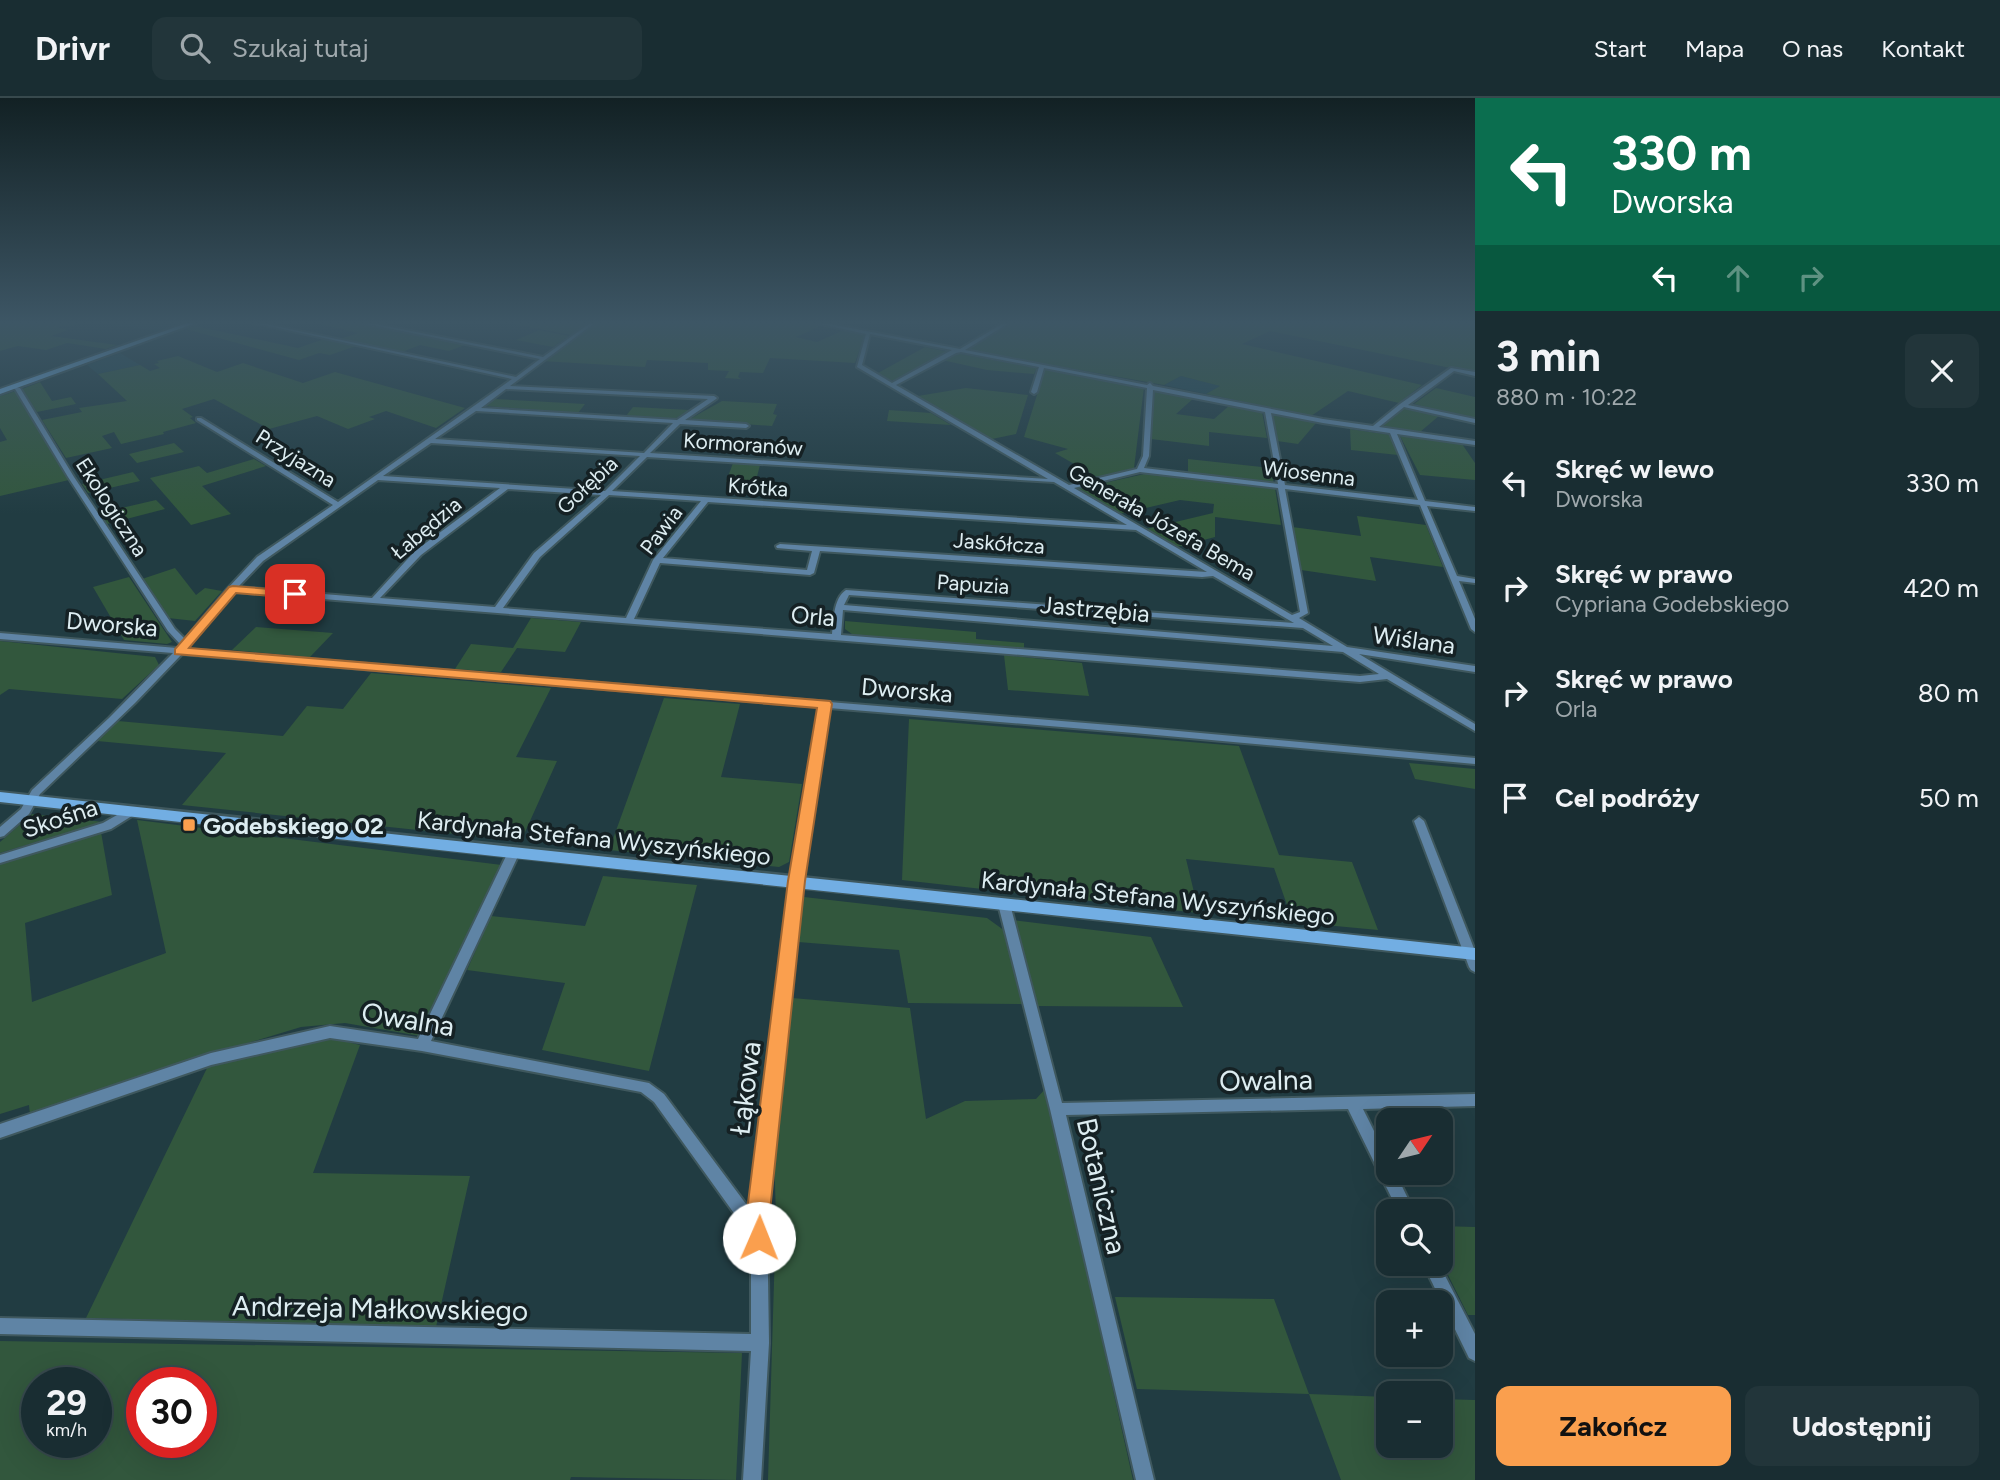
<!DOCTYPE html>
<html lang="pl">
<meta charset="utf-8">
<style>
:root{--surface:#192d32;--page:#22353a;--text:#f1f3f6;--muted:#9fa8ac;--line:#37494d;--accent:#fa9f4e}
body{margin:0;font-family:Figtree,sans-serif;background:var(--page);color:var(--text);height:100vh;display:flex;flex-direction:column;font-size:26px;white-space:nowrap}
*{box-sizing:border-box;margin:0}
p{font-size:23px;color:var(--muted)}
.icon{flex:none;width:38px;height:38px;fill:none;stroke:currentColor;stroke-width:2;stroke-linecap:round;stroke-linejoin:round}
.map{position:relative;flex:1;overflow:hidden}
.drawer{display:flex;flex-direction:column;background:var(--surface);width:525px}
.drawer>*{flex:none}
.hud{background:#0b6e4f;color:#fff;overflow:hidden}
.needle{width:46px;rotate:55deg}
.controls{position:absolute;left:1376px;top:1010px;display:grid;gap:14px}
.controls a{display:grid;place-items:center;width:77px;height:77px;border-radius:14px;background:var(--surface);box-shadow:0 7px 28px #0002,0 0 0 2px var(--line);font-size:35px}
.speed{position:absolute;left:21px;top:1269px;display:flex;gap:14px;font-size:35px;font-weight:700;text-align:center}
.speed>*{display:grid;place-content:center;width:91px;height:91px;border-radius:50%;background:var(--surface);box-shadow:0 7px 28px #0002,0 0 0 2px var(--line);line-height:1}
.speed small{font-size:18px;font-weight:400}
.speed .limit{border:10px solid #d22;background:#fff;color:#111}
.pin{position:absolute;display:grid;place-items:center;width:60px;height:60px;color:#fff;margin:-30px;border-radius:14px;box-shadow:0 4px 10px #0006}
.me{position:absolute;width:77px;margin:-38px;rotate:1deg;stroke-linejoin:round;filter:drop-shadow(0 0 5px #0008)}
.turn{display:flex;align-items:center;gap:24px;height:147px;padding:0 21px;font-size:32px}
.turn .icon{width:91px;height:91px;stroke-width:2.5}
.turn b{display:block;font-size:49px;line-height:60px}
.lanes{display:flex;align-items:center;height:66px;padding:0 21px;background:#0003;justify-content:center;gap:35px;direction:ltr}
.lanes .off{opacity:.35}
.round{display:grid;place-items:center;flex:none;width:74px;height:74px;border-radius:14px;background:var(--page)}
.summary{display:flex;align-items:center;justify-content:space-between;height:119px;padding:0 21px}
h1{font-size:42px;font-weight:700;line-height:52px}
.primary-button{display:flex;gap:14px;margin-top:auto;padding:14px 21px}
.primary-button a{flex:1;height:80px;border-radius:14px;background:var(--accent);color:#111;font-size:28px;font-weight:700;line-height:80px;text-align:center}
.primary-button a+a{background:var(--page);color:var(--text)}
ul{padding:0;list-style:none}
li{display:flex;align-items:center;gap:21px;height:105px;padding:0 21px}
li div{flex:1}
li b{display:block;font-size:26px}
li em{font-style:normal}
header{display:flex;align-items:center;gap:42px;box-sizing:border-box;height:98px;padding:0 35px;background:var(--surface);border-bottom:2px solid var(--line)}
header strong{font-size:33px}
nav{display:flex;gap:38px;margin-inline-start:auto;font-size:24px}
.search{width:490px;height:63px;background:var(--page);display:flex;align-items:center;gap:18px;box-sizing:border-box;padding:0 24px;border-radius:14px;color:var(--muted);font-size:26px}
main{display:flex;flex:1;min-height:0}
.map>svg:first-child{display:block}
.built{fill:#224750}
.green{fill:#32573d;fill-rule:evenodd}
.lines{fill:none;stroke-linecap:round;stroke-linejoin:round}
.minor-casing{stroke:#3f585e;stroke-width:4}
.secondary-casing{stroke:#3f585e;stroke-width:4}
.minor{fill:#5f84a5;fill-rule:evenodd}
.secondary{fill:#72aee3;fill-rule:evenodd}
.route{fill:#fa9f4e;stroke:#a26733;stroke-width:2}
.poi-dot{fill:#fa9f4e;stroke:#152124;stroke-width:2.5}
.labels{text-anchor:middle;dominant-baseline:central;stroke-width:7;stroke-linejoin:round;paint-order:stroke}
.far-street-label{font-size:21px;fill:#ddedf1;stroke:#152124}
.street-label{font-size:24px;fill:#ddedf1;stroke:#152124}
.poi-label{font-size:24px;font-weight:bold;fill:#ddedf1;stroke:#152124;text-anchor:start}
.near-street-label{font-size:28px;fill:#ddedf1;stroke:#152124}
</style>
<header>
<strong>Drivr</strong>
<div class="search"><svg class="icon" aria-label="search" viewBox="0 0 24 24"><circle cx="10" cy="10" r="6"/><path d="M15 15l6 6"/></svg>Szukaj tutaj</div>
<nav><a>Start</a><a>Mapa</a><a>O nas</a><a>Kontakt</a></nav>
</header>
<main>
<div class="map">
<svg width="1475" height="1382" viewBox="0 0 1475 1382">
<rect width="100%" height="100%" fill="#213c42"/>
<g class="built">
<path d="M108,223h79l-30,10 -60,-8z"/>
<path d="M120,255l20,12 -42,9 -11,-9z"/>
<path d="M1181,278l40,10 -15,8 -42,-9z"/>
</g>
<g class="green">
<path d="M0,223h108l-51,6 11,3 -17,6 66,9 -11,4 -39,-6 -21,7 -28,-4 -18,5z"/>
<path d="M324,223h24l117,24 -16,6 -29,-6 -18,7 -62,-13 18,-6 -42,-10z"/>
<path d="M498,223h93l-20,14z"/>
<path d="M598,223h204l21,4 -27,12 21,5 27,-12 21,4 -10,29 -85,-5 -7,15 -23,-1 -2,5 3,2 -16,-1 4,-7 -21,-1v-7l-61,-3 -2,7 -104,-6z"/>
<path d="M1016,223h459v52l-205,-42 -28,13 180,41 -23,18 -51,-12 -37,25 -105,-22 14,-8 -39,-10 -17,9 -197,-35z"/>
<path d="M195,228l103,22 26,-9 32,7 -26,9 -11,-2 -20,7 -113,-31z"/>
<path d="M539,232l30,6 -16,11 -37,-7z"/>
<path d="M925,249l24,5 -50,28h-9l-12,-7z"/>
<path d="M955,255l82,15 -3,6 -47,-4 -45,-10z"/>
<path d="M178,258l39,16 26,-9 60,20 32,-11 130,36 -29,20 -50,-17 -17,6 6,2 -27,10 -31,-13 -48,13 -55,-30 -32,10 11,8 -3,1 6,5 -33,9 1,2 -43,10 -7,-12 -12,4 10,12 -46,10 -24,-38 40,-8 -3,-4 48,-7 -29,-27 42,-9 10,6 10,-3 -6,-4 5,-1 -2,-2z"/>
<path d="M1045,271l99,18 -10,81 -37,9 -42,-24 13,-4 -44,-12z"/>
<path d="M40,284l12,19 19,-4 5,7 -39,8 -15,-23z"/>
<path d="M966,290l62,7 -12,39 -24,5 -74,-43z"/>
<path d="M1155,290l40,9 -19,17 38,5 16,-14 32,7 5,26 -58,-6v14l-58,-7z"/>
<path d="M1436,290l39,9v23l-61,-16z"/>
<path d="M16,293l53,89 -69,16v-54l7,-2 -7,-12v-32z"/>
<path d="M495,301l90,5 -7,9 -93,-7z"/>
<path d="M722,303l55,3 -4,10 4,1 -5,11 -84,-6z"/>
<path d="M1405,308l35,9 -20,17 -43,-5z"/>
<path d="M633,309l57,3 -17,10 -47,-4z"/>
<path d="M889,312l42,3 20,12 -64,-4z"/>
<path d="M1276,316l40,9 -18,21 -21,-3 -5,-26z"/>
<path d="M1350,331l41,6 7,20 -47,-5z"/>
<path d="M1400,338l62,8 13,19v17l-55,-5z"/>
<path d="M174,345l10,9 -47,11 -8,-9z"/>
<path d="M254,361l12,7 -64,20 29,28 -40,11 -41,-47 49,-12 8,7z"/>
<path d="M1188,361l83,9 3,17 -86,-11z"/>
<path d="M733,365l27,2 -5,19 -29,-2z"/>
<path d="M133,374l7,9 -52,12 -6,-9z"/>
<path d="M1149,375l126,15 6,37 -66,-8v20l-38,10 -31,-18 67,-16 1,-9 -34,-4 -60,14 -43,-25z"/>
<path d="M156,402l9,9 -58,15 -7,-11z"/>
<path d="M1357,418l69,9 17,42 -73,-10 6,24 -75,-11 -9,-43 69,9z"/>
<path d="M175,470l21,27 9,-7 17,3 -27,30 -27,-3 -26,-39z"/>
<path d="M129,479l43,65 -5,2 -43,-4 -31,-53z"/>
<path d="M531,520l50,4 -16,30 -48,-4 -16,24 -46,-3 16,-25 42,4z"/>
<path d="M845,523l131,11v7l48,4v8l-168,-14 -11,-8z"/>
<path d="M256,529l77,6 -23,24 -78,-7z"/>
<path d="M0,543l155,16 4,8 -37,34 -113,-10 -9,6z"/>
<path d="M1004,557l78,8 7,33 -81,-6z"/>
<path d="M371,575l180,15 -35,69 41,4 -36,80 -339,-36 44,-52 -129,-12 21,-20 165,15 24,-30 36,3z"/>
<path d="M664,600l76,6 -19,73 81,7 -13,78 -10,5 -170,-17z"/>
<path d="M909,621l330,27 40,109 73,7 26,68 -85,-8 -19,-54 -88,-9 13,54 -297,-33z"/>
<path d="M1409,665l66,6v20l-60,-10z"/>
<path d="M32,716l71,8 -103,31v-11z"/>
<path d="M137,722l365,45 -82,171 -75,-13 -44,4 -152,46 -119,43 -1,-11 -29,9v-251l101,-31 11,63 -87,28 7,79 134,-49z"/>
<path d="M603,778l94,9 -48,186 -107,-21 23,-67 -98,-13 24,-54 94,10z"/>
<path d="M804,799l183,21 18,13 19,73 -116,-1 -9,-53 -101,-8z"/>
<path d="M1012,822l139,17 32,70 -148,-1z"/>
<path d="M792,900l118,10 16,111 39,-18 71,-2 10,-11 87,392h-365l8,-263 -2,-64z"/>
<path d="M335,941l25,6 -47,128 157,3 -34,151 -350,-9 122,-252 81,-21z"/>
<path d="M1440,1128l35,1v88h-7l-28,-56z"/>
<path d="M1115,1199l159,2 35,95 79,3v49h52v-47l35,1v80h-134l-32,-86 -172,-5z"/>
<path d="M0,1243l742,12 -6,127 -165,-3 -1,3h-570zM37,1284h59v60h-59zM142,1284h59v60h-59z"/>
</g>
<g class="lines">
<defs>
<g id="minor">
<path d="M246,223h6l264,56 24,-18 -187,-38h7l183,36 50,-36h4l-87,65 204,10 3,2 -1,1 -31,21 61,4 3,2 -3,2 -66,-4 -30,29 398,26 -191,-112 9,-33 -59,-13h7l146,28 47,-28h5l-47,29 182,35 3,-2 3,3 170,33 50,7 27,-22 51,-36 24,4v4l-21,-5 -46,34 67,14v4l-71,-16 -25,20 96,14v4l-78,-11 28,67 50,6v4l-48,-5 30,70 18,3v4l-16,-2 16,38v13l-4,-3 -51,-124 -135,-16 23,124 -9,5 48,29 128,19v6l-116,-18 116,70v7l-88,-52 -27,3 -1126,-90 -48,57 948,78 341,31v6l-341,-31 -305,-25 -27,173 -35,330 2,132 -8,137h-18l8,-129 -751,-17v-16l751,16v-116h-9l-6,-2 -82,-114 -13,-10 -219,-41 -92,-13 -119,27 -211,73v-14l211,-71 119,-27 88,13 89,-185 2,-3h8l2,3 -88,187 218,42 15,11 82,110h6l38,-323 30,-174 -638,-53 -47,49 -95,91 -11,20 -25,22 -4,1v-10l21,-18 11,-19 77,-72 64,-65 -173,-14v-6l177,15 4,-3 -13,-14 -100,-154 -53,-88 -4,-1v-2l9,2 54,89 101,152 10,10 43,-51 29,-31 76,-52 -136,-85v-2h4l137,84 174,-123zM870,236l82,16 -60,33 -30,-18zM961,254l78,15 -8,25 3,2 3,-2 7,-24 103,20 -4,68 -6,13 -68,16 -173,-100 60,-32zM506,291l202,10 -31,21 -196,-12zM1153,292l112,22 13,72 -134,-16 5,-12zM476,313l197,12 -29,30 -209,-14zM1271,315l52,10 67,10 28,67 -133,-15zM431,345l209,13 -35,35 -222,-15zM647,359l407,25 73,43 -515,-34zM1140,374l138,16 22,124 -8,3 -218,-127zM378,382l122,8 -85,63 -43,47 -134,-11 25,-26zM508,391l93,6 -67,58 -39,54 -115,-9 41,-43zM609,397l92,6 -48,59 -27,58 -123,-10 37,-51zM708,404l428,28 71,42 -427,-28 -4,2 1,2 35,3 -5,19 -144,-12zM820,453l382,26 11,-1 81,47 -448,-33c-13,9 -12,29 -14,44l-198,-15 26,-56 150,12 4,-2zM849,497l454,33 30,18 -489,-41zM843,512l500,42 36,22 -19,2 -519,-41z"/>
<path d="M131,709l4,1 1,3 -1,3 -24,15 -111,34v-8l103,-32z"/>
<path d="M1419,719l5,4 51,130v21l-4,-2 -2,-3 -55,-146z"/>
<path d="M1004,802l4,1 2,3 52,199 413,-9v12l-112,3 25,50v13h7l19,39h-16l-50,-102 -282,6 88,365h-18l-86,-371 -52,-205 2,-3z"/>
<path d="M1423,1166h16l36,70v27l-6,-3z"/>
</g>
<g id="secondary">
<path d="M193,223h8l-201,73v-5z"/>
<path d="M0,694c491,54 983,103 1475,156v12c-492,-53 -984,-103 -1475,-158z"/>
</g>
</defs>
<use href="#minor" class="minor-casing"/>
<use href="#secondary" class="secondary-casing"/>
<use href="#minor" class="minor"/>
<use href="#secondary" class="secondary"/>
</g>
<linearGradient id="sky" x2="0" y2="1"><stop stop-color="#122124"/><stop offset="0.54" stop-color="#3d5665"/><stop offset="1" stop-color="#3d5665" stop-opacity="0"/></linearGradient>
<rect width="1475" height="416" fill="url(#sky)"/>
<path class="route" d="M233,488l62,5 6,3 -6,4 -59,-5 -47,55 641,53 2,3 -27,177 -35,330 1,27 -4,8 -8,3 -9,-3 -3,-8v-27l41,-330 29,-173 -642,-54v-5l54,-62z"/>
<rect class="poi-dot" x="182" y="720" width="14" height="14" rx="3.5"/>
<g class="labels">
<g class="far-street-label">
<text transform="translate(743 346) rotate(4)">Kormoranów</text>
<text transform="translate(296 360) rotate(32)">Przyjazna</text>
<text transform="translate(1309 375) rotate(7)">Wiosenna</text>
<text transform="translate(587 387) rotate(-43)">Gołębia</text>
<text transform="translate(758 389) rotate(4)">Krótka</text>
<text transform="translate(112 409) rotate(57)">Ekologiczna</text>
<text transform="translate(1162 424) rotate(30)">Generała Józefa Bema</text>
<text transform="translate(426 430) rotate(-40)">Łabędzia</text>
<text transform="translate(661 432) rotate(-53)">Pawia</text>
<text transform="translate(999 445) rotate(4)">Jaskółcza</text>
<text transform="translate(973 486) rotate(4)">Papuzia</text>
</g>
<g class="street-label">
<text transform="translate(1095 511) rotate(5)">Jastrzębia</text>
<text transform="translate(813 518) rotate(5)">Orla</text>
<text transform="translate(112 526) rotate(5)">Dworska</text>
<text transform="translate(1414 542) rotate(8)">Wiślana</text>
<text transform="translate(907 592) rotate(5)">Dworska</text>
<text transform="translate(60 720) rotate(-18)">Skośna</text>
<text transform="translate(594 740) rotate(6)">Kardynała Stefana Wyszyńskiego</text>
<text transform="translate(1158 800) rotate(6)">Kardynała Stefana Wyszyńskiego</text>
</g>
<g class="poi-label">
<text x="203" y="727">Godebskiego 02</text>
</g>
<g class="near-street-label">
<text transform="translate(408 921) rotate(9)">Owalna</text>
<text transform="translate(1266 982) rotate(-1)">Owalna</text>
<text transform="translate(745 990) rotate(-83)">Łąkowa</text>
<text transform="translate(1102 1088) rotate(77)">Botaniczna</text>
<text transform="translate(380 1210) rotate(1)">Andrzeja Małkowskiego</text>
</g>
</g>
</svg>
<div class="controls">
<a><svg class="needle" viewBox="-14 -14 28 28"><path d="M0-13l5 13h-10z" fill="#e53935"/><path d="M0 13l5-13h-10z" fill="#9fa8ac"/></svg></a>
<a><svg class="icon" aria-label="search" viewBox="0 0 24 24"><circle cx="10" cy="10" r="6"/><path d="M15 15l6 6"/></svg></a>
<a>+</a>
<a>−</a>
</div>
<div class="speed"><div>29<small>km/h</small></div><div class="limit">30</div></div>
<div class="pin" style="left:295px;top:496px;background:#d93025"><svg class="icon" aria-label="arrive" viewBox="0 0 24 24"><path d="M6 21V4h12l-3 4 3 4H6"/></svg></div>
<svg class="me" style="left:759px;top:1140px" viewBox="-20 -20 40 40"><circle r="19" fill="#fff"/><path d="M0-13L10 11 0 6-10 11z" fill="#fa9f4e"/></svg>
</div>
<section class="drawer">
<div class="hud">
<div class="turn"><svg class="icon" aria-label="left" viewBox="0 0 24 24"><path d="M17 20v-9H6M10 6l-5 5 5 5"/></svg><div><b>330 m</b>Dworska</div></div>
<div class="lanes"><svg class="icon" aria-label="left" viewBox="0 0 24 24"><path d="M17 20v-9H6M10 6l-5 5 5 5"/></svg><svg class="icon off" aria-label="ahead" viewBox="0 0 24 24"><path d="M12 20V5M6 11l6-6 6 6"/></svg><svg class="icon off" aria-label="right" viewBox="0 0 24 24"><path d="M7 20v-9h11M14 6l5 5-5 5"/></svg></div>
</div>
<div class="summary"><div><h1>3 min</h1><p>880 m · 10:22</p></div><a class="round"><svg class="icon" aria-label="close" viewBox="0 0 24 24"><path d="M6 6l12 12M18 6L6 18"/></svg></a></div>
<ul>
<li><svg class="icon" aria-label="left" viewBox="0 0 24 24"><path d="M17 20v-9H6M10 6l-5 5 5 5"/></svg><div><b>Skręć w lewo</b><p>Dworska</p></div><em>330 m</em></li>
<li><svg class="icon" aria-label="right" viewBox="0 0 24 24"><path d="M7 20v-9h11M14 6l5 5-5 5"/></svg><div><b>Skręć w prawo</b><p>Cypriana Godebskiego</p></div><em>420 m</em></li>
<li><svg class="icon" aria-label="right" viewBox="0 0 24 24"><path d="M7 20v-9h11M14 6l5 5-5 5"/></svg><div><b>Skręć w prawo</b><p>Orla</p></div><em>80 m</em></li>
<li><svg class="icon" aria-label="arrive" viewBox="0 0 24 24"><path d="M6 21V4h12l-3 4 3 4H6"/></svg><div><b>Cel podróży</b></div><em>50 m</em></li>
</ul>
<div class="primary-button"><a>Zakończ</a><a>Udostępnij</a></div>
</section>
</main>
